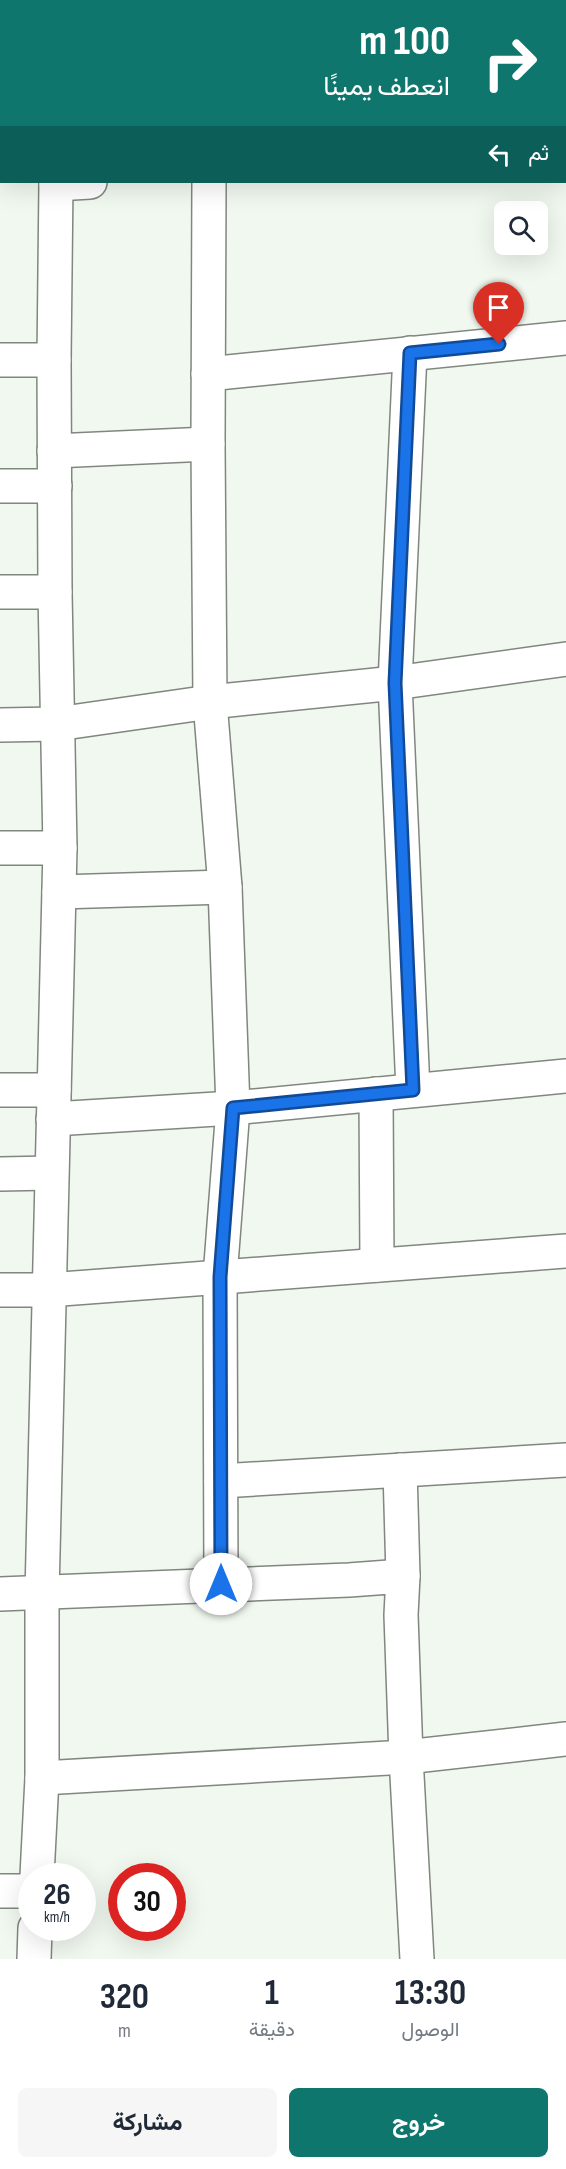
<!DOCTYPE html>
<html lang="ar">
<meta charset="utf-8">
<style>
:root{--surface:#fff;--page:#f6f6f7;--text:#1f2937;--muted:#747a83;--accent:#0f766e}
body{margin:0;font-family:"Sofia Sans Condensed",Vazirmatn,sans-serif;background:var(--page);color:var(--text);direction:rtl;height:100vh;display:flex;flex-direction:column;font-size:22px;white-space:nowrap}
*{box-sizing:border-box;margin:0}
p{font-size:20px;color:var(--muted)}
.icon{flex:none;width:33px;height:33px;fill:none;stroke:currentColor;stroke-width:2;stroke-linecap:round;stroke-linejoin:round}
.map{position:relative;height:1959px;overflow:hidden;direction:ltr}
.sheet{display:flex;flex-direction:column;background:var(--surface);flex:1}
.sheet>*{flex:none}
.hud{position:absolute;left:0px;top:0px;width:567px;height:183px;box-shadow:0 6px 24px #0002;direction:rtl;background:#0f766e;color:#fff;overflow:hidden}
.tools{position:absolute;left:494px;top:201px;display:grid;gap:12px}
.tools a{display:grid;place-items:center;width:54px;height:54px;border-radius:9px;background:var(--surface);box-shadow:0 6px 24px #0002;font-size:30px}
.speed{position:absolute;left:18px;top:1863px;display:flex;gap:12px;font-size:30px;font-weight:700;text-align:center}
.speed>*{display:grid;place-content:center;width:78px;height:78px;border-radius:50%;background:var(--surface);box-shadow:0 6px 24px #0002;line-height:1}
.speed small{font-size:15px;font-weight:400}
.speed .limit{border:9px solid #d22;background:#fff;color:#111}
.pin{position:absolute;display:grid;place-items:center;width:51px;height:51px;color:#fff;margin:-62px -26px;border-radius:50% 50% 50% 0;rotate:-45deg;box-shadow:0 0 6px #0007}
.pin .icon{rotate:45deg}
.me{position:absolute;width:66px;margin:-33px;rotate:0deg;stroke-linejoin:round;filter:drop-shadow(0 0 4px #0008)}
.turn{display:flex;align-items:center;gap:21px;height:126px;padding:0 18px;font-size:27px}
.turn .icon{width:78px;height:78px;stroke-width:2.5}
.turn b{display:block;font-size:42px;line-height:51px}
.then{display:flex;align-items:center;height:57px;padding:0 18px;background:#0003;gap:12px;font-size:22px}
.eta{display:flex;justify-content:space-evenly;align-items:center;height:102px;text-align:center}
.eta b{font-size:36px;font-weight:700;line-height:42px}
.action{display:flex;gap:12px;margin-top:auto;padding:12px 18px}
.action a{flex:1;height:69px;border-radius:9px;background:var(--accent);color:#fff;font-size:24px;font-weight:700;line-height:69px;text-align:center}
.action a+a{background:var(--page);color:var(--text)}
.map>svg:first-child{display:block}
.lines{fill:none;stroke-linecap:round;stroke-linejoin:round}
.minor-casing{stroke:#80877f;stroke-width:36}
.minor{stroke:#fff;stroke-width:33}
.route-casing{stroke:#114b97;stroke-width:15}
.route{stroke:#1a73e8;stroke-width:10}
</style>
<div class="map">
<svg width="566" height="1959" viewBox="0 0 566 1959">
<rect width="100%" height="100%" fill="#f0f8ef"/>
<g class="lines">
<defs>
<g id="minor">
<path d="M46,0v2"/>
<path d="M363,0v2"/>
<path d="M0,72h2"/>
<path d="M209,182l-1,262 2,258 15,185 8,221 -13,169 1,307"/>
<path d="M56,184l34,-2"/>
<path d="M410,353l-15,330 18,407"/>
<path d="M0,360h54l1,232 5,256h-60"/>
<path d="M54,360l2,-178"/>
<path d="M208,374l358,-36"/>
<path d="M54,451l154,-7"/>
<path d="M0,486h55"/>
<path d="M0,592h55"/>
<path d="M0,725l57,-1 153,-22 185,-19 171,-24"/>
<path d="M59,892l166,-5"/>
<path d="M0,1090h54"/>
<path d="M376,1094l1,171"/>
<path d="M53,1119l180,-11 333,-32"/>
<path d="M0,1174l51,-1"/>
<path d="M0,1290h48l518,-39"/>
<path d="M400,1470l3,106"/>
<path d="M221,1481l345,-21"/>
<path d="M0,1594l349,-14 54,-4 -2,39 5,142 11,202"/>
<path d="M42,1778l364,-21 160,-18"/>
<path d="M37,1876l5,-98v-184l18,-746"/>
<path d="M0,1891h32"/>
<path d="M34,1959l1,-31"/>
</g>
</defs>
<use href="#minor" class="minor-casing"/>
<use href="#minor" class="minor"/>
</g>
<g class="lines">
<defs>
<path id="route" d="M221,1584l-1,-307 13,-169 180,-18 -18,-407 15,-330 89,-9"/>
</defs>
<use href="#route" class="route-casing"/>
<use href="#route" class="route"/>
</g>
</svg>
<div class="tools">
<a><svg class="icon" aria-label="search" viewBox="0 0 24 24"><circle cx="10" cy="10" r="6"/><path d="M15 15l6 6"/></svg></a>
</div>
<div class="speed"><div>26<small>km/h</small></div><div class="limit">30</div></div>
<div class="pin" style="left:499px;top:344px;background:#d93025"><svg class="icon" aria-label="arrive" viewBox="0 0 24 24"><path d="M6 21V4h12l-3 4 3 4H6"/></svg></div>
<svg class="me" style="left:221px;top:1584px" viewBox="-20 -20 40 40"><circle r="19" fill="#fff"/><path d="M0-13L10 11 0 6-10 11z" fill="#1a73e8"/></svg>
<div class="hud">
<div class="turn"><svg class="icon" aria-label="right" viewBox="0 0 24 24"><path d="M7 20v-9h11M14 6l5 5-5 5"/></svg><div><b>100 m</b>انعطف يمينًا</div></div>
<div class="then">ثم<svg class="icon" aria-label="left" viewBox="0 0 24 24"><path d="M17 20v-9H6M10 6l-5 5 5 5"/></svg></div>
</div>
</div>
<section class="sheet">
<div class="eta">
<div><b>13:30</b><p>الوصول</p></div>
<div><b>1</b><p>دقيقة</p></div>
<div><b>320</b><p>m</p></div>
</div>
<div class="action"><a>خروج</a><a>مشاركة</a></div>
</section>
